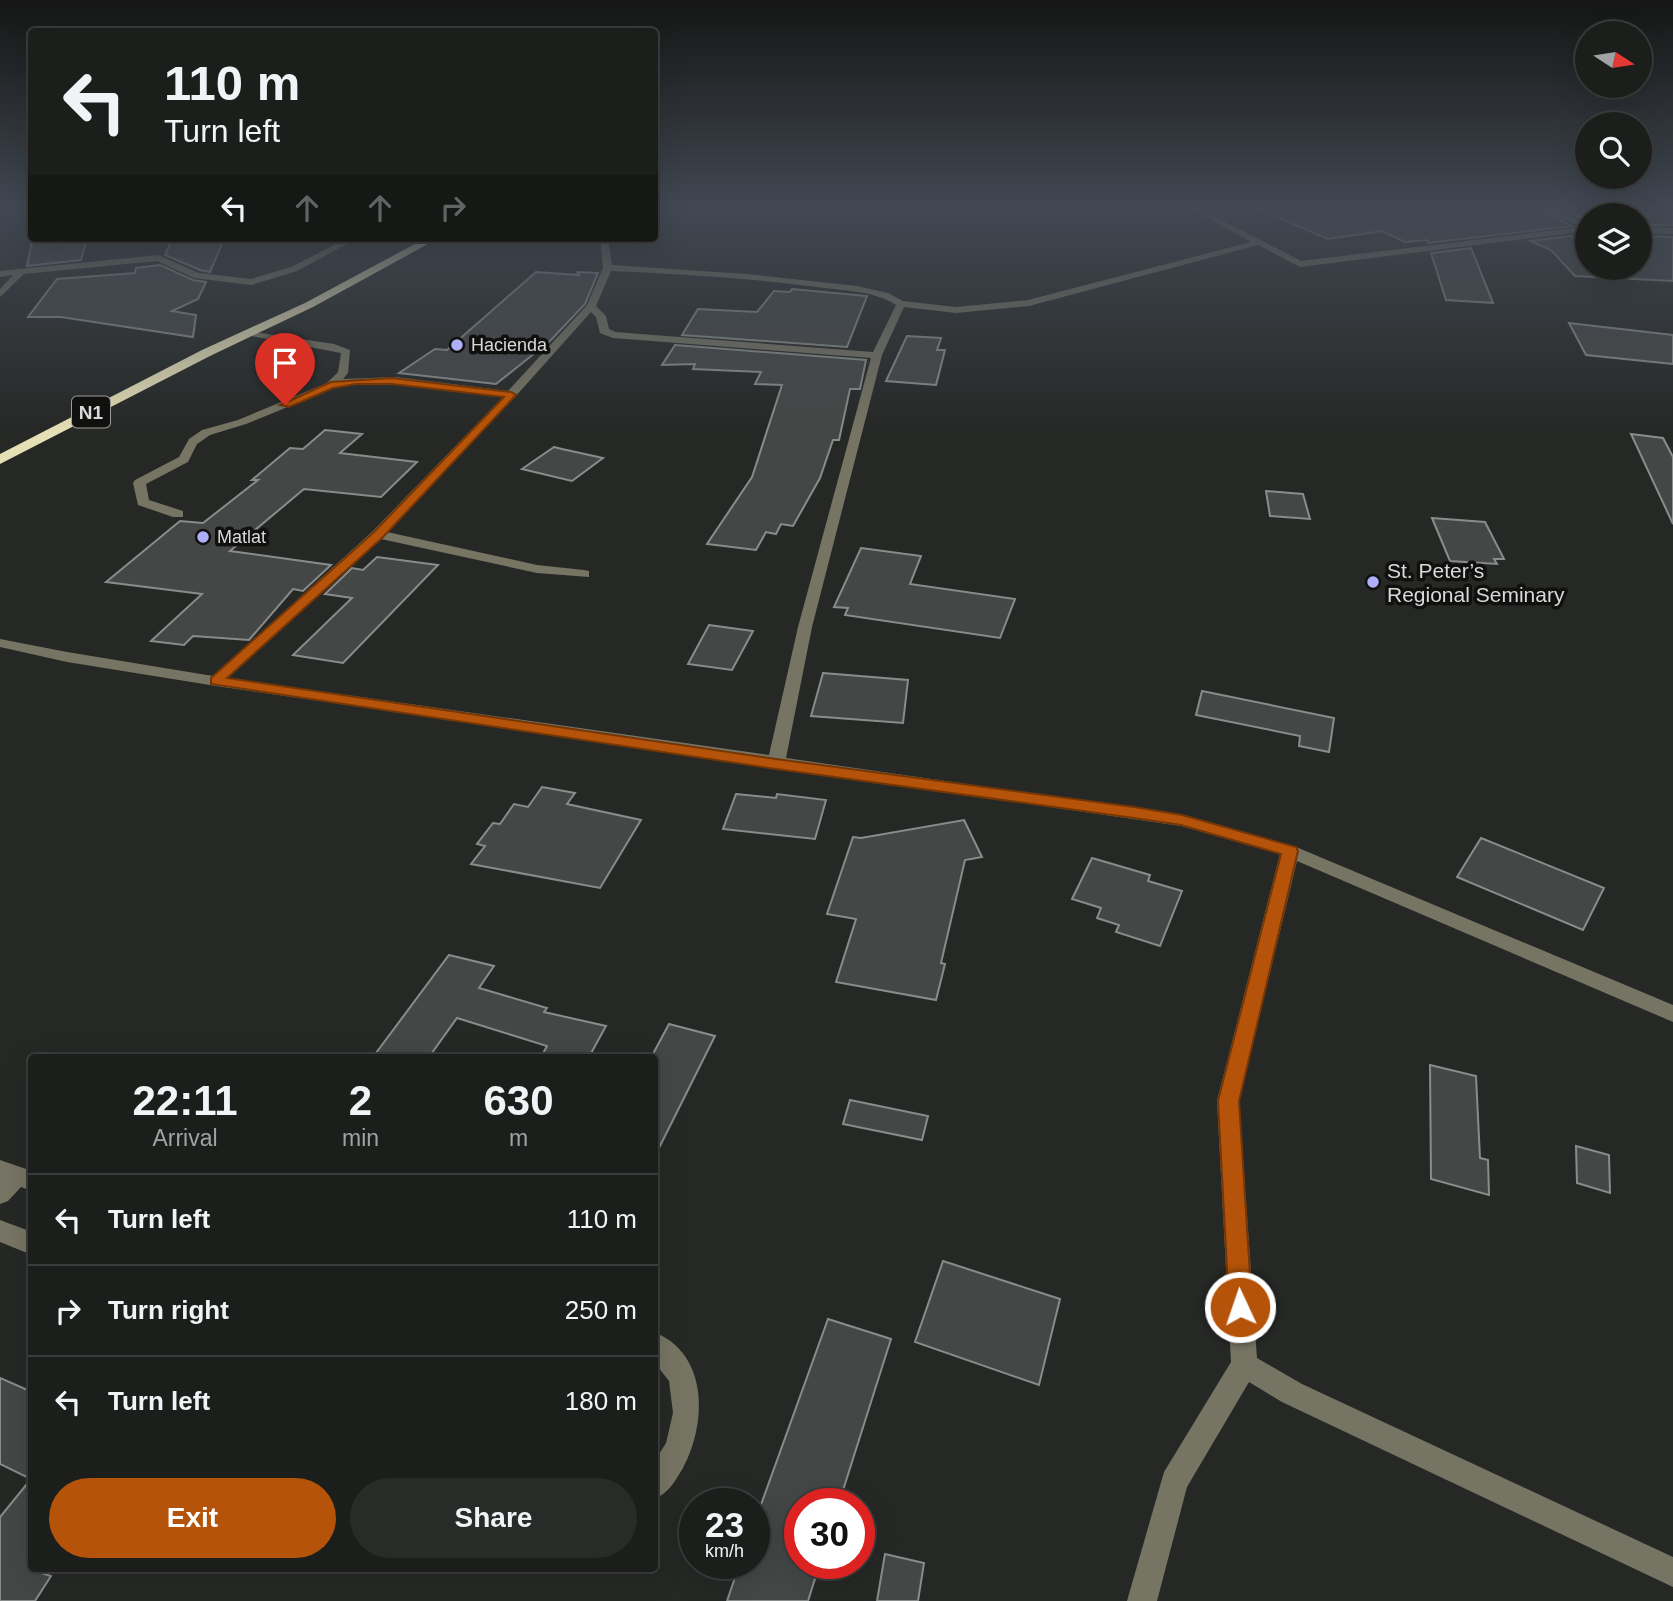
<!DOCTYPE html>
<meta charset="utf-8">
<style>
:root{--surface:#1c1e1c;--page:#292b29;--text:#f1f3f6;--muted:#a0a2a3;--line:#3a3c3b;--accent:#b45309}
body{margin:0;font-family:Helvetica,sans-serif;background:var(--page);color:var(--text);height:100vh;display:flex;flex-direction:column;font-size:26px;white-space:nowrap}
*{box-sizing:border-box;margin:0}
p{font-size:23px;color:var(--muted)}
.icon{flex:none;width:38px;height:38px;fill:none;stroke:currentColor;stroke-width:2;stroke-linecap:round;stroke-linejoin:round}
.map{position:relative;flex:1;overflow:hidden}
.details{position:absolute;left:28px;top:1054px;width:630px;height:518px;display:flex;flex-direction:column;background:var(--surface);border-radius:7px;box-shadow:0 7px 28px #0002,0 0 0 2px var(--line)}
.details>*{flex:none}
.banner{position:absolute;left:28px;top:28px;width:630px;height:214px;border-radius:7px;box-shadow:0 7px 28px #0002,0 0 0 2px var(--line);background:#1c1e1c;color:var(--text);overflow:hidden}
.needle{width:46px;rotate:102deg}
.controls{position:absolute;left:1575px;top:21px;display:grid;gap:14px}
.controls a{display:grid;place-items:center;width:77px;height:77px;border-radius:50%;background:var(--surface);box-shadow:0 7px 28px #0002,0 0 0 2px var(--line);font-size:35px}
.speed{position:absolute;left:679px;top:1488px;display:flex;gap:14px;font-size:35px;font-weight:700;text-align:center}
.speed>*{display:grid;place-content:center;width:91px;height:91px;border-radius:50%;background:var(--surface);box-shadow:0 7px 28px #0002,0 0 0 2px var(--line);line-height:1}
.speed small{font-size:18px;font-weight:400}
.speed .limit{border:10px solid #d22;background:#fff;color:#111}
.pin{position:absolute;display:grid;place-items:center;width:60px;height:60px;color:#fff;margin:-72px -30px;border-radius:50% 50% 50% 0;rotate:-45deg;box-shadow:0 0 7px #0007}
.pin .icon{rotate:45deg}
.me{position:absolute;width:77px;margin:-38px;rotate:357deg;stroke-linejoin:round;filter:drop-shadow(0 0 5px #0008)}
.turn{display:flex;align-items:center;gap:24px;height:147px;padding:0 21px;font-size:32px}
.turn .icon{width:91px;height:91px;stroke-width:2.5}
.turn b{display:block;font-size:49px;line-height:60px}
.lanes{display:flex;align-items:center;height:66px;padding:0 21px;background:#0003;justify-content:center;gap:35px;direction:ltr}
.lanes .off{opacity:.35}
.eta{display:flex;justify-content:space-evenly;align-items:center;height:119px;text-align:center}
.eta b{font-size:42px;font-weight:800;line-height:49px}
.button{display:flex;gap:14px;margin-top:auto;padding:14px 21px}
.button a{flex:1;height:80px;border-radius:42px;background:var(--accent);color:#fff;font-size:28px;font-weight:800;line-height:80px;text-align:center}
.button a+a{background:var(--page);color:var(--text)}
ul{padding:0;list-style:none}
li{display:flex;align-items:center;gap:21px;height:91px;padding:0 21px;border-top:2px solid var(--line)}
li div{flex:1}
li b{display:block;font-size:26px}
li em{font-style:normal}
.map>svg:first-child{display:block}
.building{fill:#454746;stroke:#898c8a;stroke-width:2}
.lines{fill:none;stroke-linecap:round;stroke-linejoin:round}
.minor{fill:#767463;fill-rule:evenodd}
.highway{fill:#e5dfb6;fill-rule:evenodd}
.route{fill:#b45309;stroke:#753606;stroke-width:2}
.poi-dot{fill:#afaefa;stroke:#10100f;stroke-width:2.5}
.labels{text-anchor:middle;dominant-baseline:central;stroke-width:7;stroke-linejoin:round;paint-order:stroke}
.far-poi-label{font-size:18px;fill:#d8d9d8;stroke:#10100f;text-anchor:start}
.shield{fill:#10100f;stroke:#9c9d9c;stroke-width:2}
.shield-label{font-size:19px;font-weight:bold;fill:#d8d9d8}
.poi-label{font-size:21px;fill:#d8d9d8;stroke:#10100f;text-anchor:start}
</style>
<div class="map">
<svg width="1673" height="1601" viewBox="0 0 1673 1601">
<rect width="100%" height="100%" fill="#262826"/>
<g class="building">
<path d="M1253,207h283l36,19 -144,17 -1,-3 -22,2 -23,-11 -54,8z"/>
<path d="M1553,207h120v18h-33v-10h-53v6z"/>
<path d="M1587,234v34h53v-32l33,1v44l-98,-5 -24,-26 -21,-9z"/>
<path d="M62,238h25l-6,22 -54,6 5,-25z"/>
<path d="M224,239l-14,33 -10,-2 -35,-15 6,-13z"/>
<path d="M1471,248l22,55 -47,-3 -15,-47z"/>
<path d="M160,265l33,15 13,2 -8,17 -26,12 24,4 -3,22 -132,-20h-33l29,-38 78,-6 1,-5z"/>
<path d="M536,272l43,3 -2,-3 21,1 -13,31 -35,37 -54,43 -97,-11 36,-24 12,1z"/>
<path d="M792,289l75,7 -20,51 -165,-12 16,-26 59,3 17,-21 16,1z"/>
<path d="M1569,323l104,12v29l-87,-9z"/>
<path d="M907,336l34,2 -4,12h8l-9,35 -50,-4z"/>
<path d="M675,345l191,15 -6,29h-10l-11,51h-6l-13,38 -27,48 -12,-2 -5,10 -10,-2 -10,18 -49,-6 45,-67 30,-92 -27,-1 6,-12 -68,-3 2,-5 -33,1z"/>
<path d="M325,430l37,4 -22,19 77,9 -36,35 -77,-8 -74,62 101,14 -28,26 -10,-2 -44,51 -56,-4 -9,9 -33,-4 51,-47 -96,-12 74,-61 23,2 55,-43h-6l38,-32 13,1z"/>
<path d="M1631,434l32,4 10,19v67z"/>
<path d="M554,447l8,2 41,9 -31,23 -50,-12z"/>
<path d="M1266,491l37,3 7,25 -40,-3z"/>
<path d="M1432,518l53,4 19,37h-10l3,5 -47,-3z"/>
<path d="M861,548l60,8 -11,28 105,15 -15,39 -155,-23 3,-7 -14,-1z"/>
<path d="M377,557l61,8 -95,98 -50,-8 59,-57 -27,-4 27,-26 11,2z"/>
<path d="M709,625l44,6 -21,39 -44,-6z"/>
<path d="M823,673l85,7 -5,43 -92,-7z"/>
<path d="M1202,691l132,27 -5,34 -30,-6 1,-10 -104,-21z"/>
<path d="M542,787l33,6 -8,11 74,16 -41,68 -129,-24 14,-18 -8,-2 16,-21 7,1 14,-20 14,3z"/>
<path d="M736,794l40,4 1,-4 49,6 -11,39 -92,-10z"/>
<path d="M964,820l18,37 -17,3 -24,103 4,1 -9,36 -100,-18 20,-63 -29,-5 26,-77 8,1z"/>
<path d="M1481,838l123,50 -21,42 -126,-53z"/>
<path d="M1092,858l58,17 -2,6 34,10 -22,55 -44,-14 3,-7 -22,-7 4,-10 -29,-9z"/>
<path d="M449,955l45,11 -15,22 68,20 -3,4 62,14 -17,31h-48l6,-11 -90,-28 -28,39h-56z"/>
<path d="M669,1024l46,12 -61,122v-106z"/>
<path d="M1430,1065l46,11 4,82 8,2 1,35 -58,-16z"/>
<path d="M850,1100l78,16 -6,24 -79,-16z"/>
<path d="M1576,1146l33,9 1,38 -33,-10z"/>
<path d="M943,1261l117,38 -21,86 -124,-43z"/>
<path d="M828,1319l63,20 -52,164h-39v60h20l-12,38h-81l13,-38h14v-39z"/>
<path d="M0,1378l32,14v178l19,6 -16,25h-35v-84l31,-38 -31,-15z"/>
<path d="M885,1554l39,9 -6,38h-41z"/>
</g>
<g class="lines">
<g class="minor">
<path d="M1188,207h9l104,54 280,-34 -43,-20h10l39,17v7l-287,36 -42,-22 -229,61 -73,7 -52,-6 -22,48 -70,272 -26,131 402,58 108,31 377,158v17l-376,-161 -58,240 18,257 45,26 371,173v30l-391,-185 -33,-20 -62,105 -30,114h-30l37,-129 67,-110 -14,-261 63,-247 -99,-28 -399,-58 -6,1 -7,-3 -553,-80 -149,-24 -67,-15v-8l67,13 146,24 160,-145 130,-134 -107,-13h-46l-16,4 -88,36 -36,11 -13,9 -9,18 -42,22 3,16 34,11v6h-10l-35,-12 -5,-22 2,-3 44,-23 10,-18 13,-9 36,-10 89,-37 11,-11 3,-19 -90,-17 -4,-1v-4l87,13 16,6 -2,23 -5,6 53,-2 112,14 79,-86 16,-37 -3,-30h8l4,27 135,9 110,12 31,7 15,8 53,6 72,-7 223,-58zM611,271c69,3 138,7 206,16 27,4 55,3 79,18l-23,47 -258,-20 -6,-3 -3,-13 -10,-10zM591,312l5,5 4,16 13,5 258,20 -73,269 -29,128 -541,-77 153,-139 156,34 52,4v-6l-5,-1 -47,-5 -150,-33 128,-135z"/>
<path d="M1640,227l33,1v6l-33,-1z"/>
<path d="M344,240l7,2 -54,29 -46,14 -57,-7 -37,-17 -133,13 -24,23v-8l13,-14 -13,2v-6l158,-16 41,18 52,6 40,-12z"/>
<path d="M0,1160l32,11v20l-11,-4 -13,14 -8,3z"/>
<path d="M0,1220l32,12v23l-32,-13z"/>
<path d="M654,1332c55,22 53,92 29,136 -8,13 -14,25 -29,31v-37l12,-19 7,-30 -4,-32 -15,-19z"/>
</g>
<path class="highway" d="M426,238h13l-126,69 -103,49 -210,108v-10l202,-104 103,-47z"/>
</g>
<linearGradient id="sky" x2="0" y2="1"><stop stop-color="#151615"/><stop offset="0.48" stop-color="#414852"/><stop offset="1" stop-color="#414852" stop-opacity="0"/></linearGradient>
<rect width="1673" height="431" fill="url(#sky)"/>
<path class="route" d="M392,378l119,14 5,3 -133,142 -156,141 549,81 358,48 48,8 114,32 2,4 -59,250 13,206 -4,8 -8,3 -8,-3 -3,-8 -11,-206 63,-247 -100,-29 -47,-7 -358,-49 -565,-85v-6l163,-146 130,-135 -112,-13h-36l-23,4 -44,19 -9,-2 51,-23z"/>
<g class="poi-dot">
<circle cx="457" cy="345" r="7"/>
<circle cx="203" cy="537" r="7"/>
<circle cx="1373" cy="582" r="7"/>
</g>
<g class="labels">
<g class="far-poi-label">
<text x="471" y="345">Hacienda</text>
<text x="217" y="537">Matlat</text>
</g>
<rect class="shield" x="72" y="396.5" width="38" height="31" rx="5"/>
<g class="shield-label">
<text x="91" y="412">N1</text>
</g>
<g class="poi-label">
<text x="1387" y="570">St. Peter’s<tspan x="1387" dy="24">Regional Seminary</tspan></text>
</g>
</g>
</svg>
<div class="controls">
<a><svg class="needle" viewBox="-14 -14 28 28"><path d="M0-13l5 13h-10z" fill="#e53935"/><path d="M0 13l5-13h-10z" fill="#a0a2a3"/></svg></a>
<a><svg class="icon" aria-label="search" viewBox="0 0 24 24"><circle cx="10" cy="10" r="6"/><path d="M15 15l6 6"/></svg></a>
<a><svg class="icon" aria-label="layers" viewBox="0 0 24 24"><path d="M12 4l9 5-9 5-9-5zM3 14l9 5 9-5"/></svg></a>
</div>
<div class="speed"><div>23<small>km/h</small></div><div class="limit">30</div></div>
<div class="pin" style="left:285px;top:405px;background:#d93025"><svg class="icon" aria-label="arrive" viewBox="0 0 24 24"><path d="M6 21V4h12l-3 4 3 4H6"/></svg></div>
<svg class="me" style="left:1240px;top:1307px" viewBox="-20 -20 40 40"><circle r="17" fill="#b45309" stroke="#fff" stroke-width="3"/><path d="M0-11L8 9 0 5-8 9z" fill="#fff"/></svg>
<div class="banner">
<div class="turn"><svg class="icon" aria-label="left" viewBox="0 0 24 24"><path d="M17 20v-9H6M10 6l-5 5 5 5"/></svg><div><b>110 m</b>Turn left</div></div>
<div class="lanes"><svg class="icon" aria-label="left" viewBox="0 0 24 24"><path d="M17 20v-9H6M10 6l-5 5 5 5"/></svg><svg class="icon off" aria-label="ahead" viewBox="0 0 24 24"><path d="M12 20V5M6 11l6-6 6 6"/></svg><svg class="icon off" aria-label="ahead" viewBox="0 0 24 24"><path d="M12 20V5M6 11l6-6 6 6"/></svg><svg class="icon off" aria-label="right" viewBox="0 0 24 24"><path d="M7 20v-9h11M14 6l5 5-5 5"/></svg></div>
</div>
<section class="details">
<div class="eta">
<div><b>22:11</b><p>Arrival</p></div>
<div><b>2</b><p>min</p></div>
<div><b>630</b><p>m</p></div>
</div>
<ul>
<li><svg class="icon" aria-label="left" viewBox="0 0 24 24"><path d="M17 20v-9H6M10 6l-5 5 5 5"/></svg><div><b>Turn left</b></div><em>110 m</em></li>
<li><svg class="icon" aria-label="right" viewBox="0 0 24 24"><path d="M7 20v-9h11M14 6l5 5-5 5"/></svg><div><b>Turn right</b></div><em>250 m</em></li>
<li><svg class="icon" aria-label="left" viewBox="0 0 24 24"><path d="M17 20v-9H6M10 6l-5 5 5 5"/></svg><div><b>Turn left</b></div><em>180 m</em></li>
</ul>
<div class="button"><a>Exit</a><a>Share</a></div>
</section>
</div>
